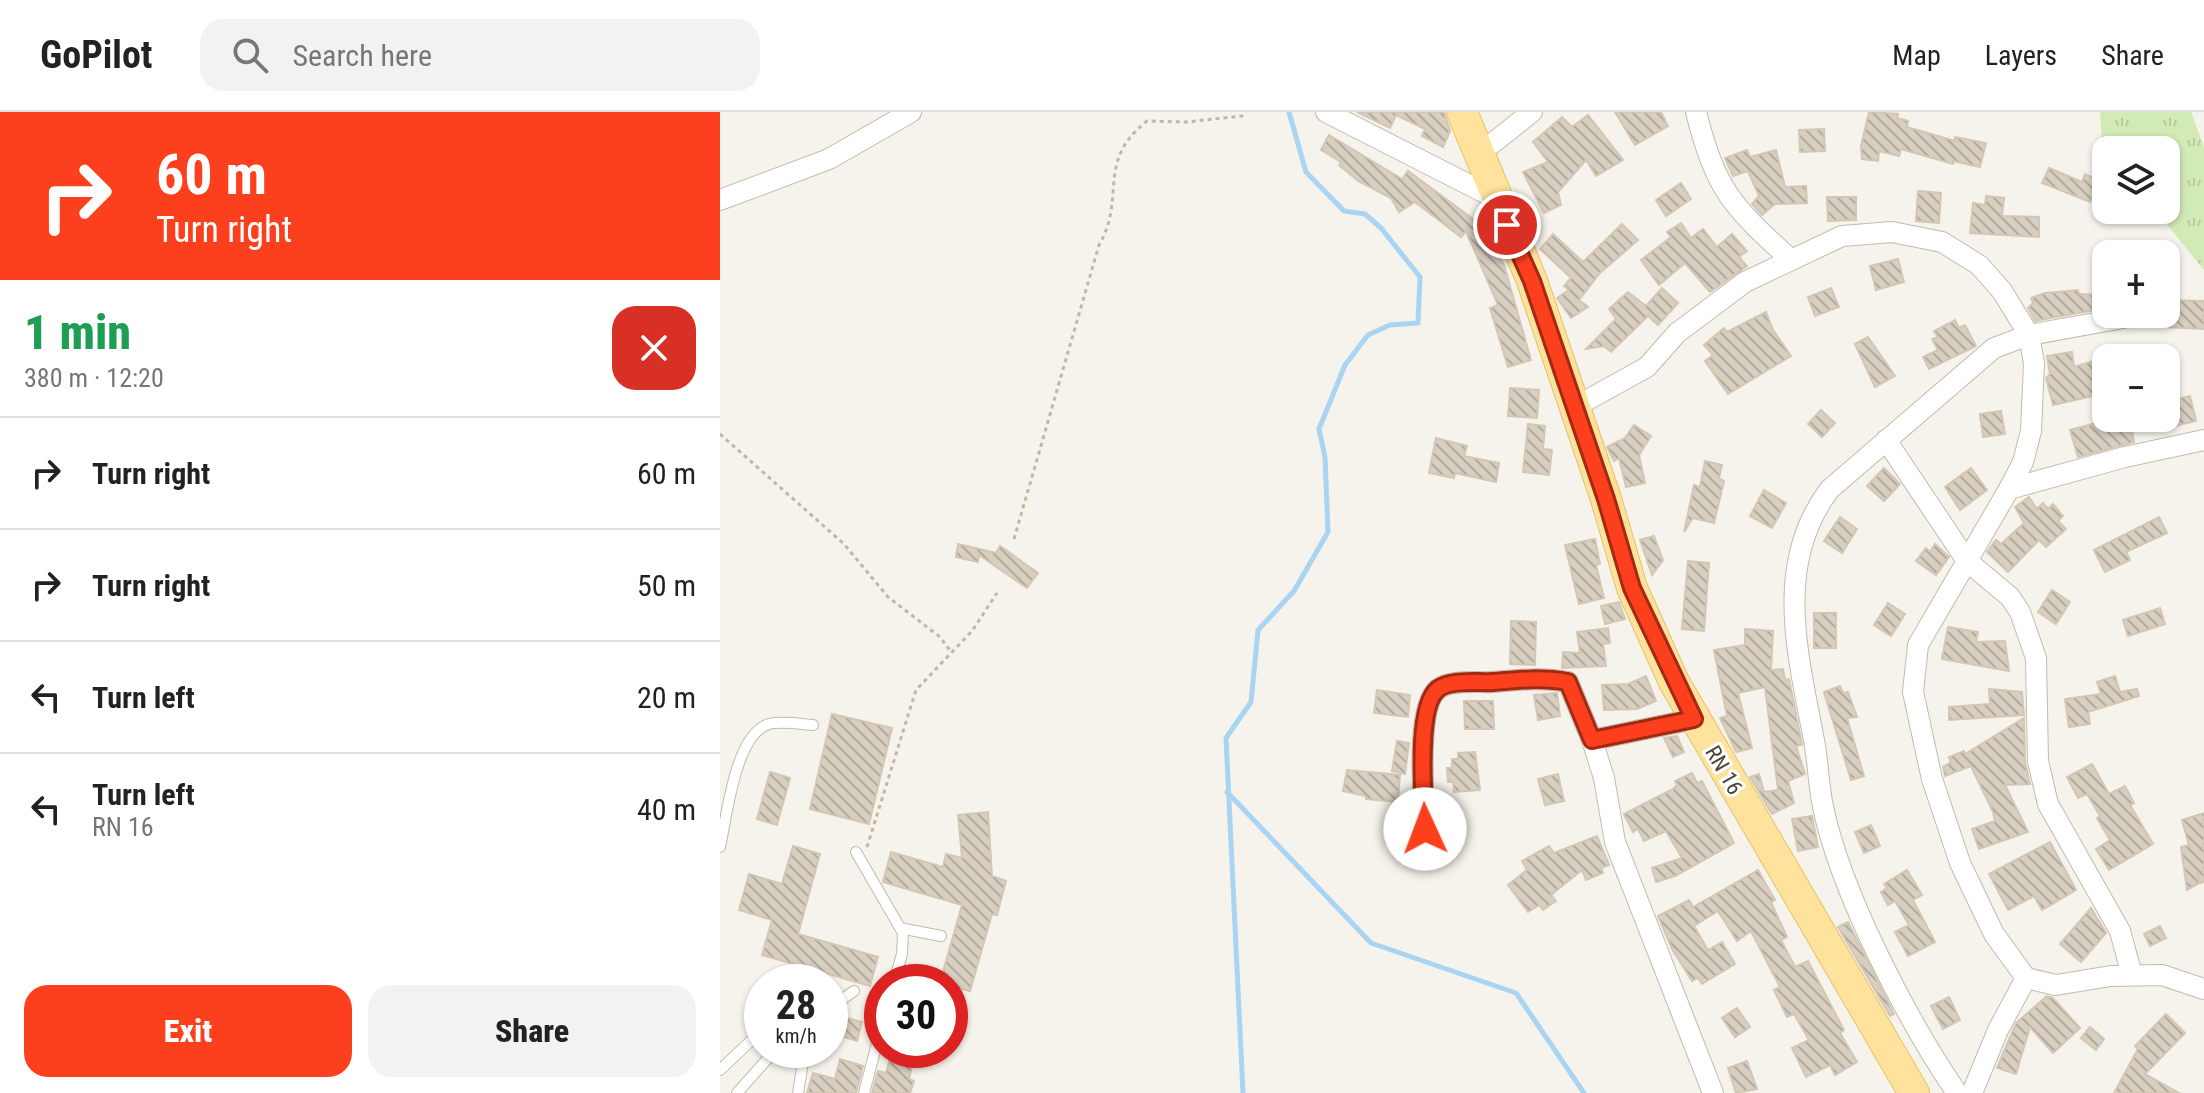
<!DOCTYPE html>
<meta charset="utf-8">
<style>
:root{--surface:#fff;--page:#f2f2f2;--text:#222;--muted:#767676;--line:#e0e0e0;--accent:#fc3f1d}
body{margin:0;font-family:"Roboto Condensed",sans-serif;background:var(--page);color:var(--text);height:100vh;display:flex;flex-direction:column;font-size:30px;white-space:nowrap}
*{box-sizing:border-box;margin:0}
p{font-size:26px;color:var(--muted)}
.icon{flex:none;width:44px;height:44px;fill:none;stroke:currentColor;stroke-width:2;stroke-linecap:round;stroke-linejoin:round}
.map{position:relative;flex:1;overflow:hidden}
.drawer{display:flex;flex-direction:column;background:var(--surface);width:720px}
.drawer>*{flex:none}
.hud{background:#fc3f1d;color:#fff;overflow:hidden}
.fabs{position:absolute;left:1372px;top:24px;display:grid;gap:16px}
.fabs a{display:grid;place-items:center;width:88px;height:88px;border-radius:16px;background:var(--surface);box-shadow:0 2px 6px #0004;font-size:40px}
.speed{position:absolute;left:24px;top:852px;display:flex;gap:16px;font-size:40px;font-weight:700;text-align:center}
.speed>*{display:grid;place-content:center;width:104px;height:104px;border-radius:50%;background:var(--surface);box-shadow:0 2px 6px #0004;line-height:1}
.speed small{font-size:20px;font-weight:400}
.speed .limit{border:12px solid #d22;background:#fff;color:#111}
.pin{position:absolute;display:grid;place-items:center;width:68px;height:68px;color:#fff;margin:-34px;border:4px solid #fff;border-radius:50%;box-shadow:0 2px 8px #0007}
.me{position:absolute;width:88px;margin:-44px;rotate:358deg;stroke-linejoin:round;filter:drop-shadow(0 0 6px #0008)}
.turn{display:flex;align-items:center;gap:28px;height:168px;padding:0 24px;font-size:36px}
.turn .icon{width:104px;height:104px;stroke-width:2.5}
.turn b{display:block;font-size:56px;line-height:68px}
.round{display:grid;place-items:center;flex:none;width:84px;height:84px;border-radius:24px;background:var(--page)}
.head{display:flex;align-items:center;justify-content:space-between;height:136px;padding:0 24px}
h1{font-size:48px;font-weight:800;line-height:60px;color:#1e9e55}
.primary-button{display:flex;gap:16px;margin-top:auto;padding:16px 24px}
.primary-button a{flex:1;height:92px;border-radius:24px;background:var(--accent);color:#fff;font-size:32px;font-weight:800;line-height:92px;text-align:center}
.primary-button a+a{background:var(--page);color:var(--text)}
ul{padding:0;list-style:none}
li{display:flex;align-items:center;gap:24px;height:112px;padding:0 24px;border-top:2px solid var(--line)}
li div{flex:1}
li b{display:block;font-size:30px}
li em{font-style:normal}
header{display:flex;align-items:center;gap:48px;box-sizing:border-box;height:112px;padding:0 40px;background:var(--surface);border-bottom:2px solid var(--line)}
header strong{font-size:38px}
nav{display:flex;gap:44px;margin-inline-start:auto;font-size:28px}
.search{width:560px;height:72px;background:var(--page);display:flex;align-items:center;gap:20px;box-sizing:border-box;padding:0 28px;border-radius:24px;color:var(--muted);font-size:30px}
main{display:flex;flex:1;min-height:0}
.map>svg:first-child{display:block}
.grass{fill:url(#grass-tufts)}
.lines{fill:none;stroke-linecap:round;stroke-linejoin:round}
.stream{stroke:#a9d4f2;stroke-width:5}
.building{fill:url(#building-back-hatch);stroke:#d3c7b4;stroke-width:2}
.lane-casing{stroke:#c2bbae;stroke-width:12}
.street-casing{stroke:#c2bbae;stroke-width:22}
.primary-casing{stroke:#e6c16a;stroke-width:32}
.path{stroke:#c4b79f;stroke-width:3;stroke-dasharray:4 4;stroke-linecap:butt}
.lane{stroke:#fff;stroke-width:10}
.street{stroke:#fff;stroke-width:20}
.primary{stroke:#ffe39c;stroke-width:30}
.route-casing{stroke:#a42913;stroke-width:20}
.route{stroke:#fc3f1d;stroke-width:14}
.labels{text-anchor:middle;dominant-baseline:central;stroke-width:6;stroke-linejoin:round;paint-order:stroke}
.street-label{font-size:22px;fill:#4b4439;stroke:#fff}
</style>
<header>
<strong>GoPilot</strong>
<div class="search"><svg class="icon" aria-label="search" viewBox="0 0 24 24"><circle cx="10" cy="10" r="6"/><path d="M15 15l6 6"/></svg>Search here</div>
<nav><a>Map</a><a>Layers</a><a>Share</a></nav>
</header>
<main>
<section class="drawer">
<div class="hud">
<div class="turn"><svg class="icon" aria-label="right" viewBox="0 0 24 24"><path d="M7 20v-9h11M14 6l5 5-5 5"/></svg><div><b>60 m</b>Turn right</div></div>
</div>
<div class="head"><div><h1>1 min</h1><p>380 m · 12:20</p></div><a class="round" style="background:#d93025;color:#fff"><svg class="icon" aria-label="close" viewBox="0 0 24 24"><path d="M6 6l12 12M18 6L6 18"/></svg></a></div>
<ul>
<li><svg class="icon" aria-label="right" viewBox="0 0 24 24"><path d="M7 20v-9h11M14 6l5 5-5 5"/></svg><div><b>Turn right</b></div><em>60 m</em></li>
<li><svg class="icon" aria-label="right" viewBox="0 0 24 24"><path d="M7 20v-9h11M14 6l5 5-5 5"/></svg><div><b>Turn right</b></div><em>50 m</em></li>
<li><svg class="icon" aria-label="left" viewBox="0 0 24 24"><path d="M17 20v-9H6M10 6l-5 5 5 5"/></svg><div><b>Turn left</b></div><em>20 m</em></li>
<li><svg class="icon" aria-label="left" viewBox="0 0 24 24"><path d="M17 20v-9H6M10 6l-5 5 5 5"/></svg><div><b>Turn left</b><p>RN 16</p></div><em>40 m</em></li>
</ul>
<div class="primary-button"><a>Exit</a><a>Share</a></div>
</section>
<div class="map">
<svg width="1484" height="981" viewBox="0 0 1484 981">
<defs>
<pattern id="grass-tufts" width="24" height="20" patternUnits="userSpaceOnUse" patternTransform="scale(2)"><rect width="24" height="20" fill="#d2eab5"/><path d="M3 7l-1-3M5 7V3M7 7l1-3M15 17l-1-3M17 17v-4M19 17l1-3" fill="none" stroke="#b6ca9c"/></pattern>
<pattern id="building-back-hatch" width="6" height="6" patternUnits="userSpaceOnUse" patternTransform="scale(2)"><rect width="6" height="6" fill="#d8cfc1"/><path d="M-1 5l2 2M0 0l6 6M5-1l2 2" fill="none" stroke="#b1aa9e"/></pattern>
</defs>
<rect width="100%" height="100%" fill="#f6f3ec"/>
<path class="grass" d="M1380,0h91l13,35v123l-49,-60h11v-60h-59l-5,-6z"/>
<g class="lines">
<g class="stream">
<path d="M507,680l144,151 145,50 68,100"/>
<path d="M523,981l-17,-355 25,-36 7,-72 36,-39 34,-59 -3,-75 -6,-28 26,-64 23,-30 22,-10 28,-2 2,-46 -39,-49 -16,-14 -21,-3 -38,-39 -17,-60"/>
</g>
</g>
<g class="building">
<path d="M637,0h87l6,19 -7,16 -21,-11 3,-7 -29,-14 -6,13z"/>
<path d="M895,0h46l7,14 -33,19z"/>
<path d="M1149,0l29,2 -1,4 11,3 -1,6 48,14v-4l31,6 -6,24 -27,-6v3l-52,-15 -2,7 -20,-5 -1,10 -16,-2 -1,-13z"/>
<path d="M868,3l35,45 -27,16 -10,-16 -28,32 3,13 -17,8 -21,-41 25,-10 -15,-20 29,-25 10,10z"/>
<path d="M1104,17l1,22 -25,1 -1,-22z"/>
<path d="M609,23l73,44 6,-8 69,51 27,43 27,95 -23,7 -18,-59 8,-3 -32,-74 -5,6 -46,-35 -16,10 -8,-14 -33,-17 -19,-16 2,-3 -20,-12z"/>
<path d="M1027,38l3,7 26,-7 9,37 21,-1 1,17 -32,1 -13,11 -10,-11 7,-8 -11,-25 -15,5 -8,-18z"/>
<path d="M1329,56l33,14 3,-8 15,7 -10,21 -48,-19z"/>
<path d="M961,71l10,16 -25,17 -10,-16z"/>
<path d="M1198,79l23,2 -2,30 -23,-2z"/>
<path d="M1266,84l18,2 -2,18 37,1v20l-69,-4 3,-30 12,2z"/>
<path d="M1107,85h29v23l-28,1z"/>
<path d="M961,111l10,15 12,-9 14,18 15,-13 15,17 -8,6 8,9 -37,26 -25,-29 -26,22 -18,-25 30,-23 -4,-5z"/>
<path d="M902,112l16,16 -38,33 -21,27 9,7 -17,11 -14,-20 12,-8 -5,-4 7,-8 -31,-29 13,-15 30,28z"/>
<path d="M1178,147l6,23 -28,8 -6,-24z"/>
<path d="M942,176l16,15 -20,22 -10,-9 -37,36 -7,-6 -18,3 30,-30 -7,-10 19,-17 18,14z"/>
<path d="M1111,176l8,19 -24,9 -7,-19z"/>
<path d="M1358,178l1,4 27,1v13l-71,13 -7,-13 5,-5 -2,-5 14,-5z"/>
<path d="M1446,188l38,1v28l-40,-2z"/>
<path d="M1046,200l7,18 18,26 -63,38 -23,-33 8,-6 -9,-10 20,-17 3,4z"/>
<path d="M1235,208l4,8 6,-3 11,21 -47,23 -6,-12 15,-7 -6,-11 6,-2 -4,-6z"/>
<path d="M1148,225l27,39 -20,11 -20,-43z"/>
<path d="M1352,240l2,15 32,-10v18l-3,1 3,17 -53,12 -7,-27 4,-4 -3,-18z"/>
<path d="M790,276l29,2 -2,28 -29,-2z"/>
<path d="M1470,284l6,25 -30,7v-26z"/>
<path d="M1101,298l14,13 -13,14 -14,-13z"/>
<path d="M1281,299l4,23 -22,3 -3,-23z"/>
<path d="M1379,306h32l5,12 -4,2 2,10 -56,15 -8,-27 30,-8z"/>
<path d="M808,312l17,2 -2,23 9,1 -3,25 -26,-3z"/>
<path d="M914,313l17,11 -12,19 6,28 -19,4 -7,-29 -5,3 -7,-14 18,-9z"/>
<path d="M716,326l31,8 -3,10 35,7 -3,19 -41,-9 -1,5 -25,-5z"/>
<path d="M985,349l17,4 -3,13 5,3 -10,42 -21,-5 -9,14 10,-47 6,2z"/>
<path d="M1164,356l16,16 -16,17 -17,-15z"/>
<path d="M1251,356l16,22 -27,20 -15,-23z"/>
<path d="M1044,378l22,13 -14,25 -22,-12z"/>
<path d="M1309,385l8,12 6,-6 5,6 5,-5 10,12 -5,5 8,8 -20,18 -7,-7 -31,32 -21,-20 9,-12 5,4 23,-21 -9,-16z"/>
<path d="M1120,405l17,12 -15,24 -18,-12z"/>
<path d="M1439,405l8,16 -41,19 4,8 -25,12 -11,-22z"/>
<path d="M934,424l9,24 -11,15 -12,-35z"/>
<path d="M875,427l5,25 -4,1 8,33 -25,6 -14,-59z"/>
<path d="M238,432l38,9 4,-7 38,27 -11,15 -48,-33 -1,7 -22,-5z"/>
<path d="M1215,432l14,13 -13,18 -20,-14 10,-13 4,4z"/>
<path d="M968,449l21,2 -5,68 -22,-2z"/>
<path d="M1332,478l18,12 -14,22 -18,-12z"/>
<path d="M899,490l6,17 -20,5 -4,-18z"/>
<path d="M1168,491l17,11 -14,22 -17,-11z"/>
<path d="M1440,496l5,16 -37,12 -5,-16z"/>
<rect x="1094" y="501" width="22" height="35"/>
<path d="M791,509l25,1 -1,43 -25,-1z"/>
<path d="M1228,515l30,5 -2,10 29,-1 4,30 -67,-12z"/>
<path d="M888,516l2,15 -7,1 3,22 -44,2 1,-16 17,1 -3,-21z"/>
<path d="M1025,517l28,2 -2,39 12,-1 2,11 4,-1 13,66 -6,1 9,28 -17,7 6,22 -22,11 -22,-37 9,-3 5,18 14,-2 -13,-103 -27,6 14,55 -16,4 -16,-34 7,-2 -13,-66 31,-5z"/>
<path d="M926,564l10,25 -19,8 -33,1 -2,-25 26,-1z"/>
<path d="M1395,564l5,16 17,-3 2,7 -51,16 2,12 -21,3 -4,-28 36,-5 -4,-12z"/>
<path d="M1120,574l3,7 5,-1 9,25 -10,1 17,58 -13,4 -27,-88z"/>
<path d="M1269,577l33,3 2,23 -75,5v-13l41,-3z"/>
<path d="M657,578l33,5 -2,22 -34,-4z"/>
<path d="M837,581l3,23 -22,4 -4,-25z"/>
<path d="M744,589h29l1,28h-29z"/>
<path d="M112,602l60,14 -23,96 -59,-15z"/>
<path d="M1304,606l1,44 5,22 -25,1 23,47 -49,17 -7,-20 23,-8 -2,-9 -22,-46 -26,10 -2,-9 8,-5 -2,-5 15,-6 1,3z"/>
<path d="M957,624l7,16 -11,5 -9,-19z"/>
<path d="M677,629l12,2 -4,31 -13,-3z"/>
<path d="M755,640l5,38 -26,2 -1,-10h-5l-1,-14h5v-9h6v-6z"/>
<path d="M1372,652l17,30 16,-8 9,17 -4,2 23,39 -44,26 -13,-21 14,-9 -13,-22 3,-2 -13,-22 -9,4 -11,-21z"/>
<path d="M627,658l53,5 -2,27 -32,-3v-3l-23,-5z"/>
<path d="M50,660l20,6 -13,47 -20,-6z"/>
<path d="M972,661l5,10 5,-2 32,62 -59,33 -19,6 -4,-14 30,-10 -16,-27 -22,10 -6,-12 -5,3 -9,-18 49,-25 4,-4 -2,-4z"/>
<path d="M838,662l6,27 -19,4 -7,-26z"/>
<path d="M268,700l4,64 14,5 -9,34 -5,-1 -22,77 -20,-5v-4h-10l22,-77 -79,-23 8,-30 52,15 3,-13 16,4 -4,-43z"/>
<path d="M1484,701v69l-4,1 -3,-11 2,11 -12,7 -6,-43 8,-2 -7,-25z"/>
<path d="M1092,704l6,31 -20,4 -6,-32z"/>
<path d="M1151,713l9,21 -16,7 -9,-21z"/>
<path d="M877,724l12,29 -8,3 2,5 -17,7 -4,-10 -31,25 5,6 -13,9 -4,-5 -11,7 -20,-27 19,-15 -5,-9 27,-15 5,7z"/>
<path d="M1330,730l26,48 -34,20 -8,-14 -26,14 -19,-36z"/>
<path d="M73,734l27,8 -22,80 80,23 -8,29 -108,-31 10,-35 -33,-10 10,-36 33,10z"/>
<path d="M1038,758l17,30 -4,2 16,35 -6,3 14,27 13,-6 36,69 -4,3 17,29 -22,13 -5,-10 -24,12 -14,-29 17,-8 -15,-26 -7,3 -13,-27 6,-3 -29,-56 -14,10 -19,-30 -24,15 14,24 14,-8 13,22 -33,20 -4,-6 -6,3 -20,-32 -14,-33 31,-16 4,7z"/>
<path d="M1187,758l15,25 -9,5 22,42 -27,14 -13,-24 14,-7 -14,-24 -7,4 -7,-13 6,-4 -3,-4z"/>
<path d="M1371,796l15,25 -25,29 -21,-18z"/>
<path d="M1128,810l46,92 -4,2 -52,-89z"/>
<path d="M1440,814l6,12 -16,8 -6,-12z"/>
<path d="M1327,884l6,2 27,30 -27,25 -23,-26 -14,47 -19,-6 19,-45z"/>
<path d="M1229,885l11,23 -17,9 -12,-23z"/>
<path d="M1017,896l13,19 -15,10 -13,-19z"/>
<path d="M1446,902l19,19 -40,41 34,19h-65l24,-44 -3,-3z"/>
<path d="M123,905l19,5 -5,19 -19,-6z"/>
<path d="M1370,915l14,12 -8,11 -15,-12z"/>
<path d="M172,938h24l-7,29 5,2 -4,12h-38l6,-22 8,2z"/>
<path d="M120,947l23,7 -7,27h-49l6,-20 22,6z"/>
<path d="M1027,949l10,28 -21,4 -8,-25z"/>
</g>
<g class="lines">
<defs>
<g id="lane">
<path d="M0,735c7,-31 15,-113 49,-123 13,-3 31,0 44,1"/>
<path d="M136,740l47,81 -1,21 -8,28"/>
<path d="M180,816l41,8"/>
<path d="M110,896l24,-17"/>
<path d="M42,904l-4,18 4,12"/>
<path d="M46,938l21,11 17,-5 5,-6"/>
<path d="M0,958l38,-36"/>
<path d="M17,981l34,-38"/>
<path d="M78,981l6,-37"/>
<path d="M144,981l18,-69"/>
</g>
<g id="street">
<path d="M606,0l169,86"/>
<path d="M976,0c20,79 36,94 95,148"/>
<path d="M759,42l53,-42"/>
<path d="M0,88l109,-41 82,-47"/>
<path d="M853,296l74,-41 30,-34 68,-51 97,-46 50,-4 50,10 37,23 23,26 27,44 5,28 -3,68 -8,31 -14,27 -91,156 -5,47 19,87 28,84 34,71 32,44 30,7 55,-9 51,-1 42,14"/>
<path d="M1166,328l81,121 43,36 10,15 16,46 2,103 10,43 72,127 12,44"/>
<path d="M1289,377l116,-32 79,-17"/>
<path d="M974,607l-102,21 12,38 11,64 98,251"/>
<path d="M705,717c-1,-29 -10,-122 13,-140 13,-10 40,-6 55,-7 25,-2 50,-5 75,0l24,58"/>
<path d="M1237,981c-50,-73 -116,-200 -134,-286 -5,-24 -5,-49 -10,-72 -16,-84 -39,-173 17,-246l164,-141 35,-13 116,-21"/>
<path d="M1252,981l26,-63 28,-52"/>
</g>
<path id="primary" d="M742,0l70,169 74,218 26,89 42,94 240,411"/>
</defs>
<use href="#lane" class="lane-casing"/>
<use href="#street" class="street-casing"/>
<use href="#primary" class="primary-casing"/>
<g class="path">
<path d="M0,322l124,110 44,53 52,40 11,15"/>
<path d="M294,427l85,-294c28,-48 -4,-83 48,-124l39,1 56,-6 4,-4"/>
<path d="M147,735l49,-157 56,-59 25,-38"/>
</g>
<use href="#lane" class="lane"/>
<use href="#street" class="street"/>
<use href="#primary" class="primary"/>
</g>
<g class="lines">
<defs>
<path id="route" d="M705,717c-1,-28 -10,-122 13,-140 13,-10 40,-6 55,-7 25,-2 50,-5 75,0l24,58 102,-21 -62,-131 -26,-89 -74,-218 -25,-56"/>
</defs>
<use href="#route" class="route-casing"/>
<use href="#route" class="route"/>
</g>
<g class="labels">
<g class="street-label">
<text transform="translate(1004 658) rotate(60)">RN 16</text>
</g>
</g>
</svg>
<div class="fabs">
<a><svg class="icon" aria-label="layers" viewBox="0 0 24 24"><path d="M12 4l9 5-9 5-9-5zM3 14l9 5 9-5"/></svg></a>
<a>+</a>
<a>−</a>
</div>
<div class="speed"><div>28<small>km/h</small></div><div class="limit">30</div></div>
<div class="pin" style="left:787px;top:113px;background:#d93025"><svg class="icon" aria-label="arrive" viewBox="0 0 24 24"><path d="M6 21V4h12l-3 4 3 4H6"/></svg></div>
<svg class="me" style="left:705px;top:717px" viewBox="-20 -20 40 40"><circle r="19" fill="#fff"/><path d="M0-13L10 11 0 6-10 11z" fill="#fc3f1d"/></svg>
</div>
</main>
